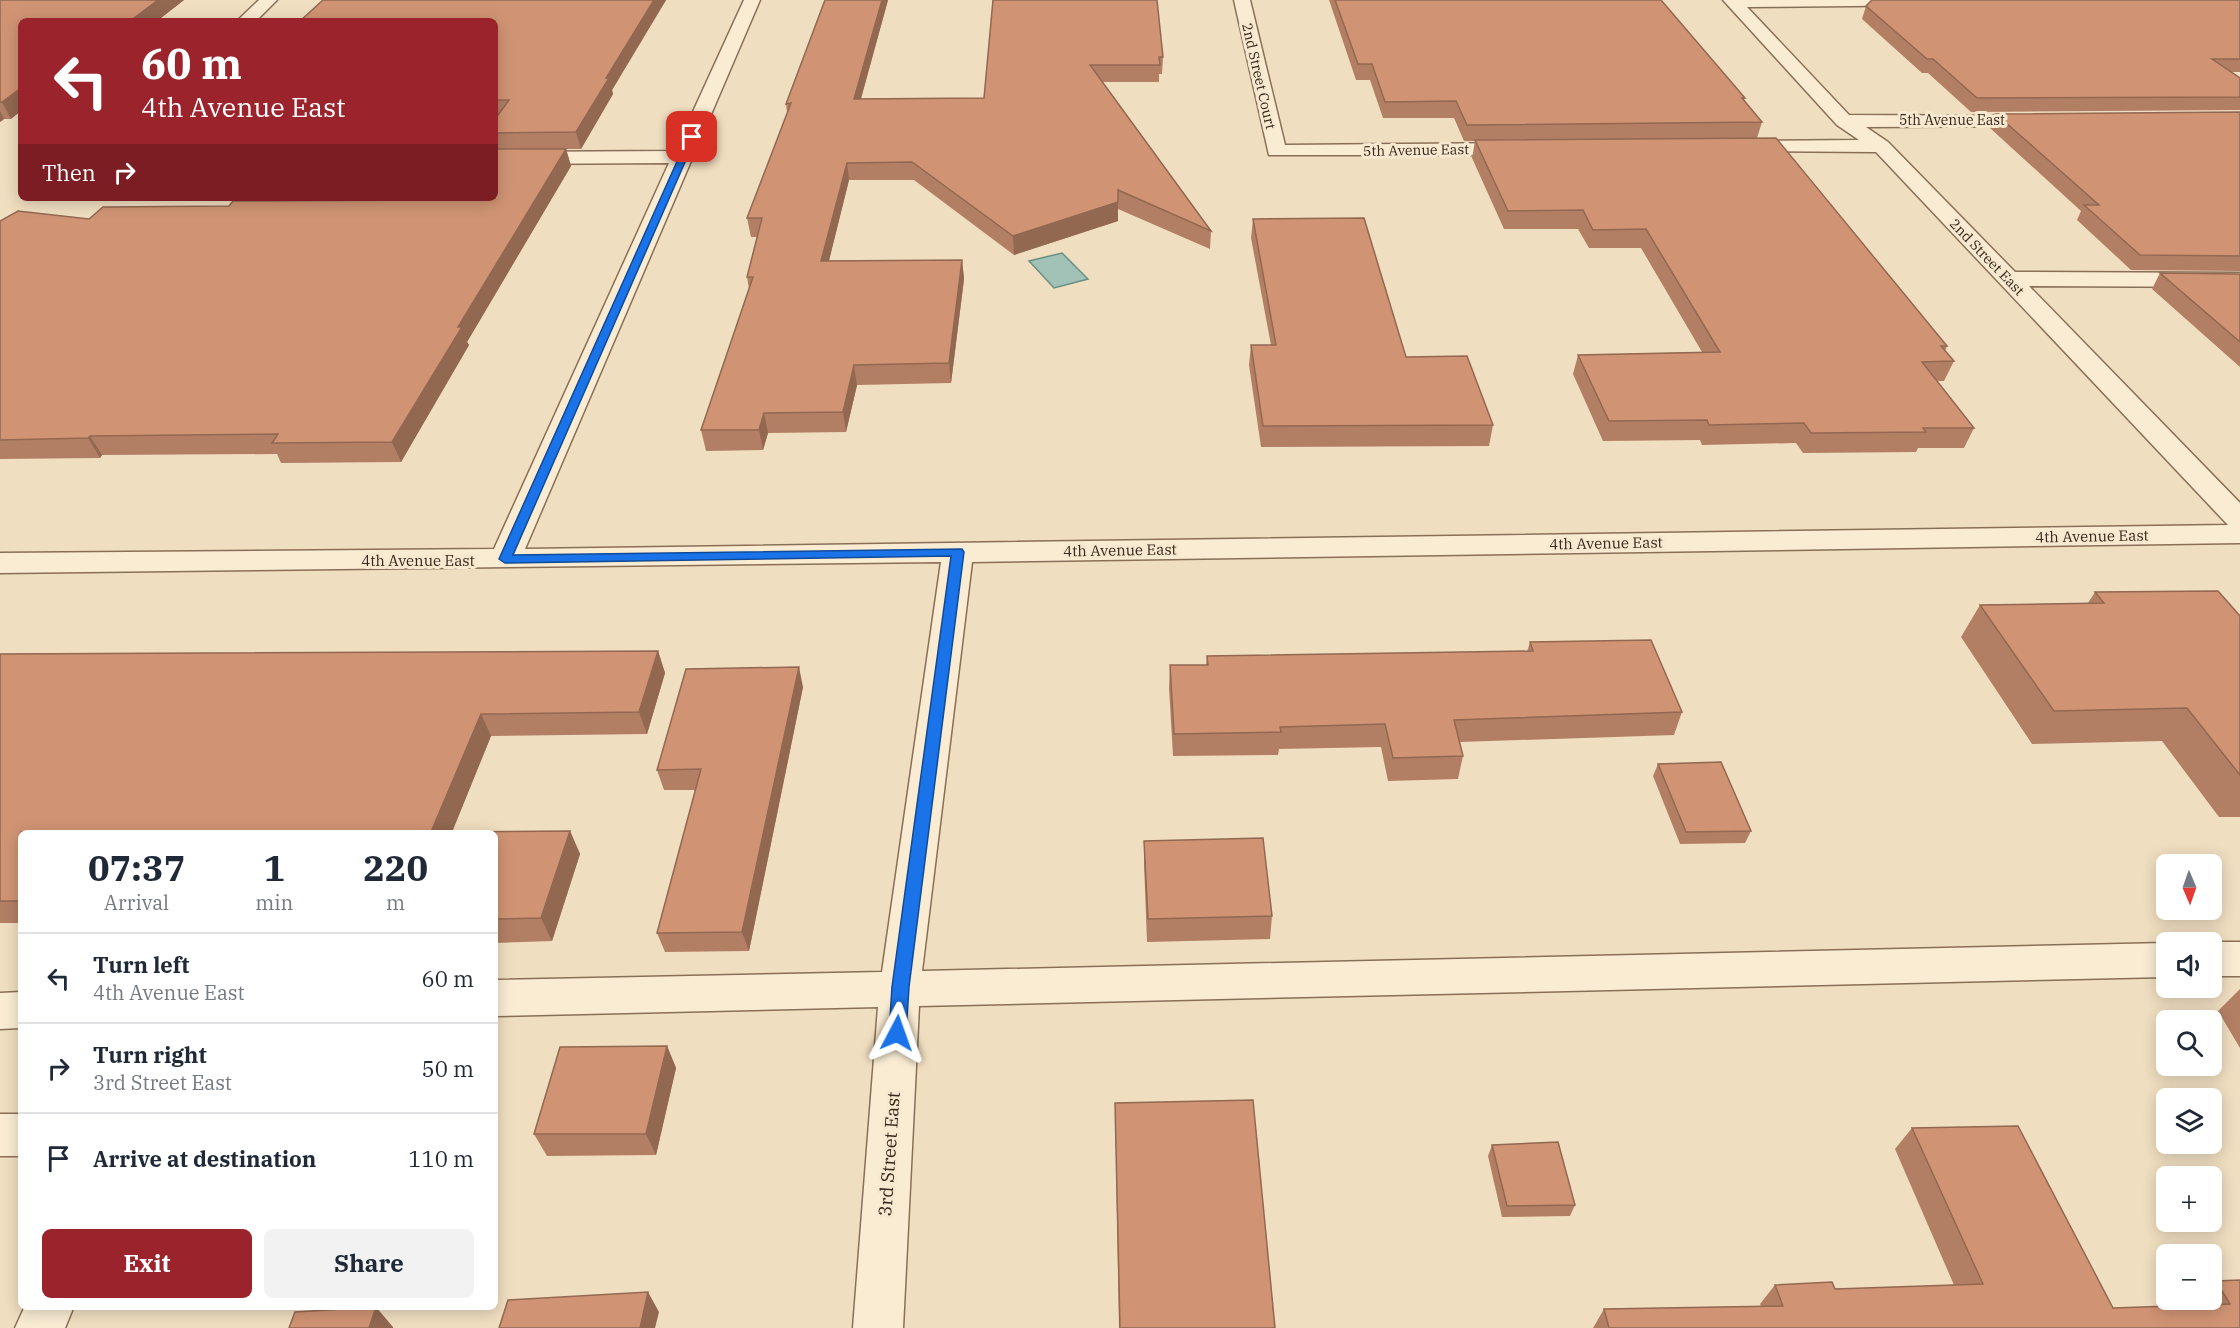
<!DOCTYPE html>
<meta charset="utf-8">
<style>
:root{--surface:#fff;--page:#f2f2f3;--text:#1f2937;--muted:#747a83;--line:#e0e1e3;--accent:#9b242c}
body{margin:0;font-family:"IBM Plex Serif",serif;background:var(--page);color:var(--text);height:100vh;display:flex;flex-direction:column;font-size:22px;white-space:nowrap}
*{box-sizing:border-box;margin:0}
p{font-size:20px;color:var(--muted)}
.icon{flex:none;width:33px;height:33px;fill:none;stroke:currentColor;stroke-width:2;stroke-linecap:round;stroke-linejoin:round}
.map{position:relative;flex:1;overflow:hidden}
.side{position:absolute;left:18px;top:830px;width:480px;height:480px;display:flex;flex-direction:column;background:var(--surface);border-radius:9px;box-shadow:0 3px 15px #0003}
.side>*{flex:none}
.banner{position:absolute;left:18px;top:18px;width:480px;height:183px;border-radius:9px;box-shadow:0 3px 15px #0003;background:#9b242c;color:#fff;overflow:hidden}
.needle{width:39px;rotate:178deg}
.buttons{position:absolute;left:2156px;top:854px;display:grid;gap:12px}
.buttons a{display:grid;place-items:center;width:66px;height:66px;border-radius:9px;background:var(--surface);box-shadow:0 3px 15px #0003;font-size:30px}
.pin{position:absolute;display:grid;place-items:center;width:51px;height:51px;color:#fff;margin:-26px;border-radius:12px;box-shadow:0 3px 9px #0006}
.me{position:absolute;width:66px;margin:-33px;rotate:4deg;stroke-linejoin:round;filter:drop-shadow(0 0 4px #0008)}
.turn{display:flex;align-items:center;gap:21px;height:126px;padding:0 24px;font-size:27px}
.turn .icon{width:78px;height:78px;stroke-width:2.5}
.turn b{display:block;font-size:42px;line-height:51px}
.then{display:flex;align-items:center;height:57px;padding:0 24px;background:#0003;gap:12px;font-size:22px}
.eta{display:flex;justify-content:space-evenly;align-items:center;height:102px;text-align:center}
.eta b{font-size:36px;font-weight:700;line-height:42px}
.action{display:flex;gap:12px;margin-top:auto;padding:12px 24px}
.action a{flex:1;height:69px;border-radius:9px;background:var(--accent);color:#fff;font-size:24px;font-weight:700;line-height:69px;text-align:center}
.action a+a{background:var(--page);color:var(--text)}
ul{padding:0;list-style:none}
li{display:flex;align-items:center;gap:18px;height:90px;padding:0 24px;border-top:2px solid var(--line)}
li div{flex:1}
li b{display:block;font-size:22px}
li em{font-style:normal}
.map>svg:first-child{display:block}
.water{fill:#a3c2b7;stroke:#6a9084;stroke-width:1.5}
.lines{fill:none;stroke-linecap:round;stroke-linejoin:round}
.minor-casing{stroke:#896f57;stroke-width:3}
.minor{fill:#faecd3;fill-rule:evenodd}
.wall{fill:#b37f64}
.shaded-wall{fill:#926851}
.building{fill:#d09474;stroke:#926851;stroke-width:1.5}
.route{fill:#1a73e8;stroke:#114b97;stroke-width:1.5}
.labels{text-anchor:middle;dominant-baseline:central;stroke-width:6;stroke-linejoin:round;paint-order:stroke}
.far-street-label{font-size:14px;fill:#38281c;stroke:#f7e9d0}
.street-label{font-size:15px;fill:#38281c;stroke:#f7e9d0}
.near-street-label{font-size:18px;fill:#38281c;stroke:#f7e9d0}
</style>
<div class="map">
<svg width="2240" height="1328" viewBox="0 0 2240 1328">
<rect width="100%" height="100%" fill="#f0dec0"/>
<path class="water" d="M1062,253l26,26 -34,9 -25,-27z"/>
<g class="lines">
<defs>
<g id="minor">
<path d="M259,0h18l-21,21h-19z"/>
<path d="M744,0h16l-235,549 1703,-24 -352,-373 -145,-1 -3,-4 3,-4 7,-2 121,-1 -22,-15 -114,-125h233l-8,5 -201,2 102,108 195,1 3,4 -3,4 -7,2 -171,1 22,15 127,130 225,1v14l-211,-1 211,217v40l-1268,19 -50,409 1244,-28v34l-1247,29 -16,322h-50l25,-321 -383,9v-36l387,-8 59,-410 -941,11v-20l494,-4 175,-386 -174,1v-12l180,-1z"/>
<path d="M1234,0h16l35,145 234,-2 7,2 3,4 -3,4 -7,2h-250z"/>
<rect x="2211" y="942" width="29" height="34"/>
<path d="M21,992v36l-21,1v-36z"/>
<rect x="0" y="1114" width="21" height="42"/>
<path d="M25,1306h49l-9,22h-50z"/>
</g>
</defs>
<use href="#minor" class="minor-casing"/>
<use href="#minor" class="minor"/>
</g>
<g class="wall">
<path d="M0,0h184l-27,21h-136l-10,98h-7l-4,3z"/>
<path d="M323,0h343l-54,90 1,4 -32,55h-15l5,17 -104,176 2,3 -68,117 -120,1 -4,-9 -175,1 -2,3 -100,1v-238l89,-2 140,-13 266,-8v-79l1,-2h-1v-96z"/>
<path d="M888,0l-27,99 123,-1 9,-98 170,57 -1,17h-3v8h-57l109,149 -1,18 -92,-40v12l-104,34 -100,-75h-65l-20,81 133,-1 2,19 -13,104 -94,2 -11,47 -78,1 -5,17 -57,1 -5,-21 48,-141 -2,-12 10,-40h-6l-4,-19 40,-105 -1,-9z"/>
<path d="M1329,0h332l84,98 -1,2 18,22 -5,16 190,208 -2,5 9,10 -10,20h-7l37,47 -10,20h-46l-2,4 -113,1 -7,-10 -94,2 -2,-5 -97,1 -30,-67 5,-19 124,-3 -61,-104h-52l-11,-19h-74l-32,-71 3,-17h-11l-10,-23h-71l-13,-38h-14z"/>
<path d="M2240,0v72h-8l8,6v32l-269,2 -43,-39h-6l-60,-54 4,-13z"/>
<path d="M2240,112v159l-109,-1 -54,-50 4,-9 -91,-83 6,-14z"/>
<path d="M1253,219l153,138 87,68 -4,21 -228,1 -12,-82 2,-20h20l-20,-107z"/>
<path d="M2160,273l80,1v93l-88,-78z"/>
<path d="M2095,592l145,24v201h-21l-57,-76 -130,3 -71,-107 19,-32 108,-2z"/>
<path d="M1530,642l152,70 -8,23 -214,7 3,14 -5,23 -70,2 -7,-34 -102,2 -1,6 -105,1 -4,-68 1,-23h36l1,-9 320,-4z"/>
<path d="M658,651l7,22 -18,61 -156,2 -39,96 118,-1 10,23 -28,87 -57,2v-111h-474v91h-21v-269z"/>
<path d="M803,687l-54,264 -84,1 -8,-19 39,-143h-32l-7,-20z"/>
<path d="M1658,764l93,67 -6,12 -65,1 -27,-68z"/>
<path d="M1144,841l128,75 -2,23 -123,3 -3,-78z"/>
<path d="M2240,989v59l-22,-37z"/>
<path d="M667,1046l9,22 -20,87 -109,1 -13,-22z"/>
<path d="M1115,1103l160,225h-156z"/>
<path d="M1912,1128l201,180 80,-3 -2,-5 1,-1h19v-15l5,-3 24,-1v48h-647l11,-19 157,-3 -1,-2 15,-19 60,4 119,-4 -59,-136z"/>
<path d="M1492,1145l83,60 -5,11 -68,1 -14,-61z"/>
</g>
<g class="shaded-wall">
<path d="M158,0h26l-27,21h-27z"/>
<path d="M654,0h12l-54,90 1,4 -32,55 -5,-17 30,-54z"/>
<path d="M882,0h6l-32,116 -2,-17z"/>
<path d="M21,88v23l-10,8 -9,-17z"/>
<path d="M0,111l4,8 -4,3z"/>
<path d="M566,149l5,17 -104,176 2,3 -68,117 -9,-20 66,-115z"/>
<path d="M847,163l2,17 -25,100 -3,-19z"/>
<path d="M1118,202v19l-104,34 -1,-19z"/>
<path d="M962,260l2,19 -13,104 -2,-20z"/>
<path d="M854,365l3,20 -11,47 -3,-20z"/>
<path d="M764,413l4,20 -5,17 -4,-20z"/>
<path d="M90,436l12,19 -2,3 -12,-20z"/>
<path d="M658,651l7,22 -18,61 -8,-22z"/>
<path d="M799,667l4,20 -54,264 -7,-19z"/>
<path d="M481,714l10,22 -39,96h-21z"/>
<path d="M570,831l10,23 -28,87 -11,-23z"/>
<path d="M667,1046l9,22 -20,87 -10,-21z"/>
<path d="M648,1292l11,20 -4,16h-15z"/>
<path d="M376,1307l17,20v1h-24z"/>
</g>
<g class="building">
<path d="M0,0h158l-28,21h-109v67l-19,14h-2z"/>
<path d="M323,0h331l-48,78h3l-33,54 -81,1v-14l14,-19h-14v-79h-195z"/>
<path d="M825,0h57l-28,99 130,-1 9,-98h164l6,57h-4l1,8h-70l121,166 -93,-41v12l-105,34 -101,-74 -65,1 -26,98 141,-1 -13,103 -95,2 -11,47 -79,1 -5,17h-58l52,-153h-6l15,-59h-15l44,-115 -5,1z"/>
<path d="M1335,0h326l84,98h-3l20,24 -295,3 -11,-24 -71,1 -13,-38h-14z"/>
<path d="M1872,0h368v59h-28l28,19v19l-263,1 -44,-39h-6l-61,-53z"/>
<path d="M2240,112v144l-100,-1 -56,-50h15l-103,-91z"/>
<path d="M1776,138l171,208h-6l13,15 -32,1 52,66h-51l3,4 -115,1 -7,-10 -95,2 -2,-5 -98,1 -31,-66 142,-3 -74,-123 -53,1 -10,-20 -75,1 -33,-71z"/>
<path d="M495,149h71l-108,178h4l-70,115 -120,1 6,-9 -188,2 -2,2 -88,2v-219l18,-10 71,8 14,-12 126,-1 4,-5 203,-1 1,-2h58z"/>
<path d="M1364,218l42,139 61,-1 26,69 -230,1 -12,-81h25l-23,-126z"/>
<path d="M2160,273l80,1v68z"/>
<path d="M2218,591l22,25v159l-53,-67 -133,3 -74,-106 124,-2 -9,-11z"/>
<path d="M1651,640l31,72 -228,8 9,36 -70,2 -8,-34 -105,3 1,5 -107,2 -4,-69h38l-1,-9 326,-5 -3,-9z"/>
<path d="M658,651l-19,61 -158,2 -50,118h-410v69h-21v-247z"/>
<path d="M799,667l-57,265 -85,1 44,-164 -44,1 29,-101z"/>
<path d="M1721,762l30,69 -65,1 -28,-68z"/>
<path d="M570,831l-29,87 -46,1v-87h-46z"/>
<path d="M1263,838l9,78 -124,3 -4,-78z"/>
<path d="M667,1046l-21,88h-112l26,-87z"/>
<path d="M1253,1100l22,228h-155l-5,-225z"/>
<path d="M2018,1126l95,182 117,-4 -14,-23 24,-1v48h-631l-5,-19 179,-3 -8,-21 57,-3 3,7 148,-5 -71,-156z"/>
<path d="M1558,1142l17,63 -68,1 -15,-61z"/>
<path d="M648,1292l-8,36h-141l9,-28z"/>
<path d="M376,1307l-7,21h-80l6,-16z"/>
</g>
<path class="route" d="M692,134l4,3 -183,418 449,-6 2,3 -55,435 -3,46 -3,5 -6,2 -6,-2 -2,-5 3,-46 59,-431 -446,7 -6,-4 189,-422z"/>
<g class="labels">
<g class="far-street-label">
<text transform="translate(1259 76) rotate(77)">2nd Street Court</text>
<text x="1952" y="120">5th Avenue East</text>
<text transform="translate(1416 150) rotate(-1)">5th Avenue East</text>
<text transform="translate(1987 257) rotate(46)">2nd Street East</text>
</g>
<g class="street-label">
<text transform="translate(2092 536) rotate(-1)">4th Avenue East</text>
<text transform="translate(1606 543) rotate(-1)">4th Avenue East</text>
<text transform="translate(1120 550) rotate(-1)">4th Avenue East</text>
<text x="418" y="560">4th Avenue East</text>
</g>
<g class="near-street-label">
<text transform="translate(889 1154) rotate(-86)">3rd Street East</text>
</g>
</g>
</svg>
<div class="buttons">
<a><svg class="needle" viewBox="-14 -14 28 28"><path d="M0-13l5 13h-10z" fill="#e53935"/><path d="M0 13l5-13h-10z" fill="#747a83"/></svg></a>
<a><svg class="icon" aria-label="sound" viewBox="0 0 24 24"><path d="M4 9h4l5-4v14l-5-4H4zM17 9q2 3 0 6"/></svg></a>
<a><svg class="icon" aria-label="search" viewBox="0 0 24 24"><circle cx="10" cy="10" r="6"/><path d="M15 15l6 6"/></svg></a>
<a><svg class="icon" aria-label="layers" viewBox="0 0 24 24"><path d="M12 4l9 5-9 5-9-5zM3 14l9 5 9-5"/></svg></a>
<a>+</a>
<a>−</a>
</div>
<div class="pin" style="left:692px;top:137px;background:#d93025"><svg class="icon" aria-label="arrive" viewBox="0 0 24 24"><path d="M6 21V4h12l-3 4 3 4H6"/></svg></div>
<svg class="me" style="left:897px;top:1033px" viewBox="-20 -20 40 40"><path d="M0-17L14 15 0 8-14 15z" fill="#1a73e8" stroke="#fff" stroke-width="4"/></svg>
<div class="banner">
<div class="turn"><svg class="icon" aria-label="left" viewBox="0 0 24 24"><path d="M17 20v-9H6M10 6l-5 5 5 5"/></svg><div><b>60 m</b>4th Avenue East</div></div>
<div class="then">Then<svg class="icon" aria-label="right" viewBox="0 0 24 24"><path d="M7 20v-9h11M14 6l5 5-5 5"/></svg></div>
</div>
<section class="side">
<div class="eta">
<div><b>07:37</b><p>Arrival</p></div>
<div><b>1</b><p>min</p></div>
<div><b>220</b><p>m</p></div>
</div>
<ul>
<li><svg class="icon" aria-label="left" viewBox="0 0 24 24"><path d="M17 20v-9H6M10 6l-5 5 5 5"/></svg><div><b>Turn left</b><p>4th Avenue East</p></div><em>60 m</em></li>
<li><svg class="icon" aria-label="right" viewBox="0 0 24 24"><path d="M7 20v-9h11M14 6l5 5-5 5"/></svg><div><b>Turn right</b><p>3rd Street East</p></div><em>50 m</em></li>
<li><svg class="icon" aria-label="arrive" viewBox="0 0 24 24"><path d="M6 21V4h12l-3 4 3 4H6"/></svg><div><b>Arrive at destination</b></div><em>110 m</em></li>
</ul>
<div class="action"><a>Exit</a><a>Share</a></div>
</section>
</div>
